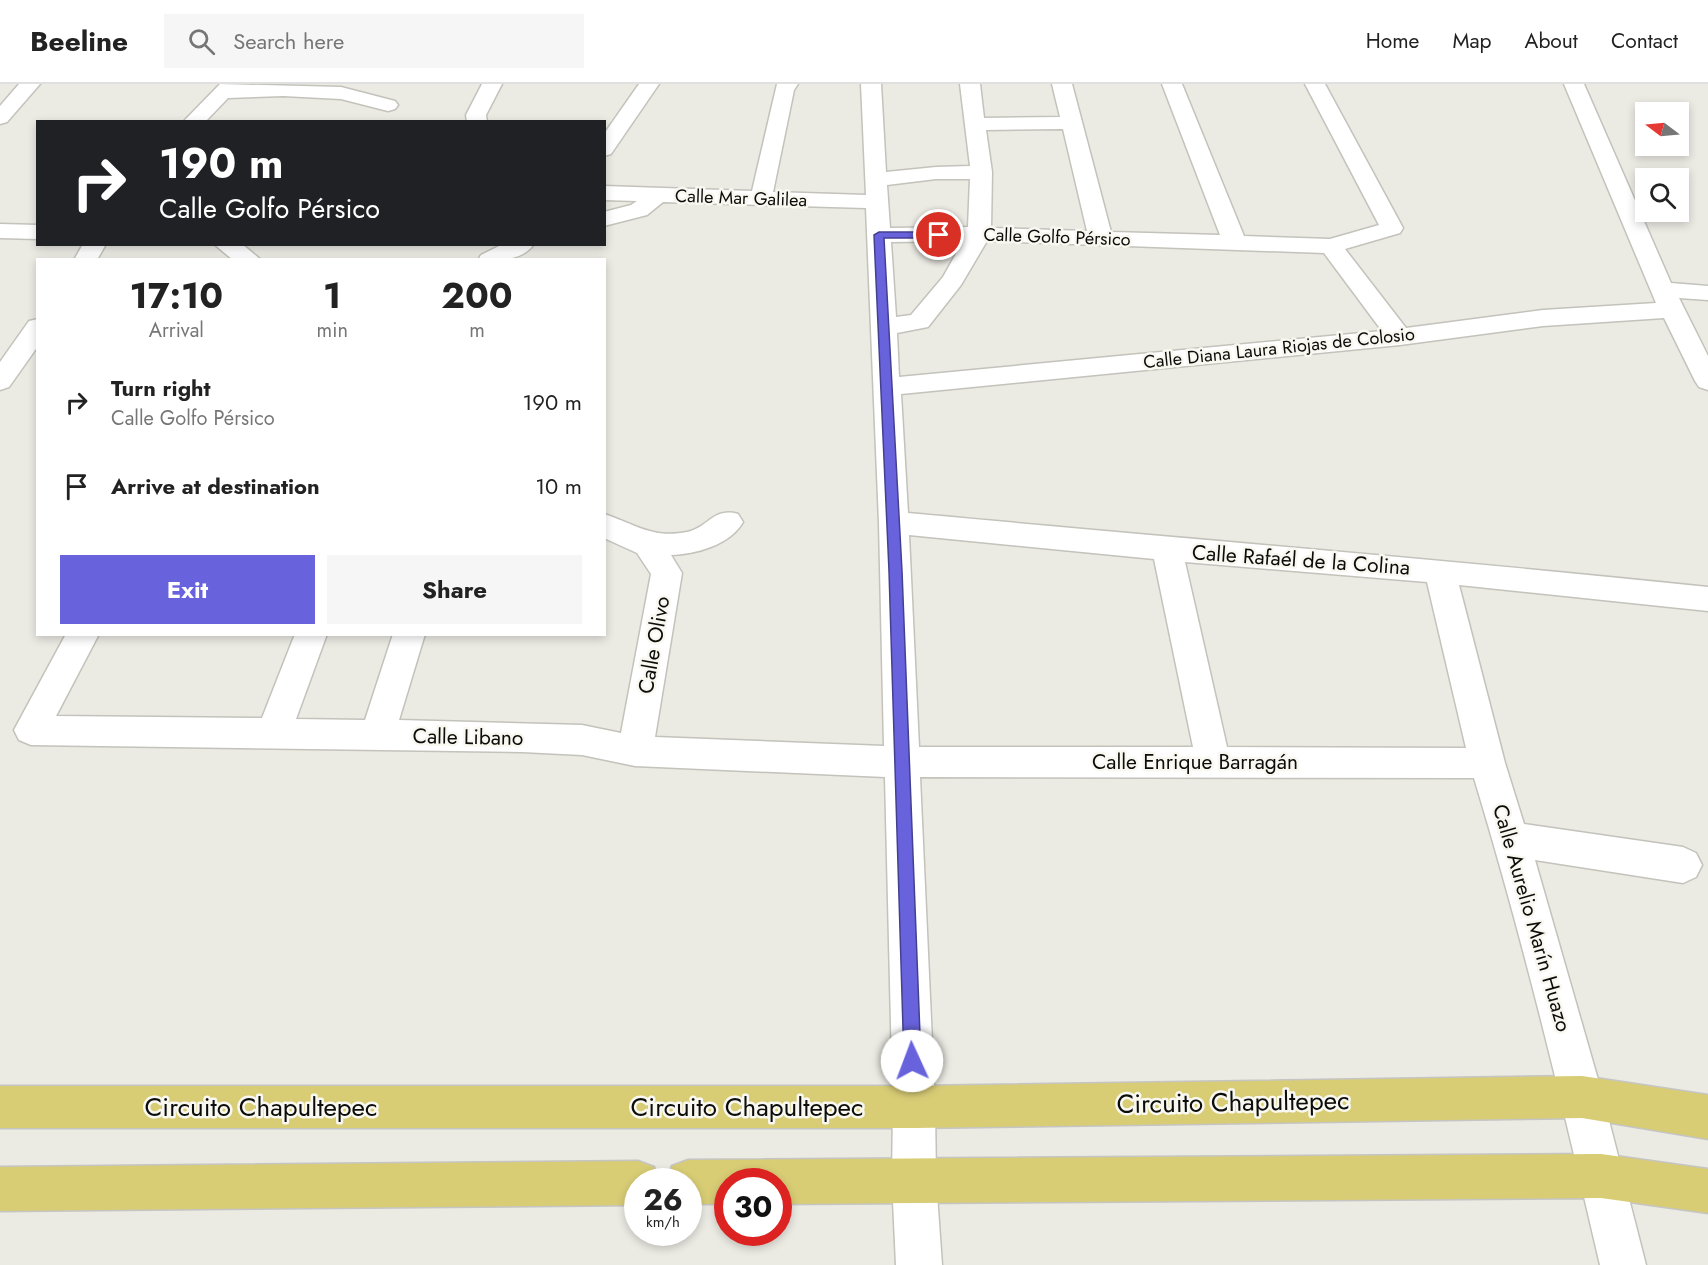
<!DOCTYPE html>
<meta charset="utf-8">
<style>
:root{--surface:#fff;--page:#f6f6f6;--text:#222;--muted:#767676;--line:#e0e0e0;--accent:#6863dd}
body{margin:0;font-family:Jost,sans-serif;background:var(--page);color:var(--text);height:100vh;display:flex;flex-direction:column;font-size:22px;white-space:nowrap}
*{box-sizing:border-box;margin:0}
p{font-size:20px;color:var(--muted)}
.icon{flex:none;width:33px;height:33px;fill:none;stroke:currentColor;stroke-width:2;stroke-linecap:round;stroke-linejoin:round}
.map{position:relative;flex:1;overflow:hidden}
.details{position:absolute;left:36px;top:174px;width:570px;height:378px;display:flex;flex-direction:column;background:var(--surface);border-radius:0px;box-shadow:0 3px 9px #0003}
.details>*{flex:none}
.hud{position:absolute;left:36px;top:36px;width:570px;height:126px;border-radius:0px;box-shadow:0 3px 9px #0003;background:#202124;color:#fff;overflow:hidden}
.needle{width:39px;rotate:286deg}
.tools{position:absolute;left:1635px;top:18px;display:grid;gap:12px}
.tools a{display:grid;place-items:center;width:54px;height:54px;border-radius:0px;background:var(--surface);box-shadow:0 3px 9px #0003;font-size:30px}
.speed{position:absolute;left:624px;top:1084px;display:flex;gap:12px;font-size:30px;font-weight:700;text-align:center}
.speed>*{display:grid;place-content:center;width:78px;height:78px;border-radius:50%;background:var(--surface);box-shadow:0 3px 9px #0003;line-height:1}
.speed small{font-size:15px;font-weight:400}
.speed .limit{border:9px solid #d22;background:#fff;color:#111}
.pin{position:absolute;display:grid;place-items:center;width:51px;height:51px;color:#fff;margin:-26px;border:3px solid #fff;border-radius:50%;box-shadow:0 2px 6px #0007}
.me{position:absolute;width:66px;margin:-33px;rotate:358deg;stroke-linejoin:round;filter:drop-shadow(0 0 4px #0008)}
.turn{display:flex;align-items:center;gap:21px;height:126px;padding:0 24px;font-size:27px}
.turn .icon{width:78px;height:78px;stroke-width:2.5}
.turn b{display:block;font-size:42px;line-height:51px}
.eta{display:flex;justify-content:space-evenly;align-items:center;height:102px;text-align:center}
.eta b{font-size:36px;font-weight:700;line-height:42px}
.button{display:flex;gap:12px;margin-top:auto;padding:12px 24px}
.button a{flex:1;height:69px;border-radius:0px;background:var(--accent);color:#fff;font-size:24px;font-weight:700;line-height:69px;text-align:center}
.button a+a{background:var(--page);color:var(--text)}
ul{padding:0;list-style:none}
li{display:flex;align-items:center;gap:18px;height:84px;padding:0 24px}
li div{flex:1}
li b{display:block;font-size:22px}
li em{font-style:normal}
header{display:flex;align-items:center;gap:36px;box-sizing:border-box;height:84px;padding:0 30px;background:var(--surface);border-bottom:2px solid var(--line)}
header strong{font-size:28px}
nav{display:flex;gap:33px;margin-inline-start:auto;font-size:21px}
.search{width:420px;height:54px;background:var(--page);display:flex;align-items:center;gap:15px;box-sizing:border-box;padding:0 21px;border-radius:0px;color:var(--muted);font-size:22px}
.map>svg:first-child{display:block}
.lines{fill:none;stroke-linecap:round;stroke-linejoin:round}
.minor-casing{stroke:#c3c2bb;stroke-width:3}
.major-casing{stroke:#c5c5c4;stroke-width:3}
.minor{fill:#fff;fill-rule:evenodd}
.major{fill:#d8cc75;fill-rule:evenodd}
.route{fill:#6863dd;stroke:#444090;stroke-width:1.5}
.labels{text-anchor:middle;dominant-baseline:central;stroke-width:5;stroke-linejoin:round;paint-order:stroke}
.far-street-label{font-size:18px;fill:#0c0c0a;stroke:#f9f8f0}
.street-label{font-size:21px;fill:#0c0c0a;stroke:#f9f8f0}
.near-street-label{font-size:26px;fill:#0c0c0a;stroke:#f9f8f0}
</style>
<header>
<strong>Beeline</strong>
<div class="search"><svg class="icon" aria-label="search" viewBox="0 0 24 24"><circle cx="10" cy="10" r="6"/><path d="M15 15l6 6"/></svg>Search here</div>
<nav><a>Home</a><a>Map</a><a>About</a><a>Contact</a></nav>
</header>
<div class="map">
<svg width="1708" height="1181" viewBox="0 0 1708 1181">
<rect width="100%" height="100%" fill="#ebeae3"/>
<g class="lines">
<defs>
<g id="minor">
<path d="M19,0h21l-33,38 -7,2v-18z"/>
<path d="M220,0l121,3 54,14 3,4 -3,4 -7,2 -47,-12 -58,-3 -55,2 -23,24h-22z"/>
<path d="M482,0h20l-16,31 1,7h-20l-1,-7z"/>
<path d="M639,0h20l-48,70 -7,2v-22z"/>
<path d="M777,0h21l-4,6 -21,102 93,3 -5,-111h20l5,88 50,-5 34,-1 -10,-82h20l4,34 76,-1 -8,-33h20l39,148 109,3 -58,-151h20l62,152 86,3 49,-14 -74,-141h20l78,144 -3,5 -55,16 61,79 137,-18 113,-7 -92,-219h20l87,199 37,3v14l-29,-2 29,58v34l-9,-3 -4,-6 -31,-63 -121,8 -143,19 -499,49 7,119c267,25 534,46 800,74v24l-249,-26 46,178 19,61 159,23 13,6 6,12 -6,12 -13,6 -148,-23 68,237 43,168h-46c-38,-163 -77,-326 -126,-487l-554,-1 15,330 1,73 6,85h-46l-4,-85 1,-73 -8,-330 -250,-11 -53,-11 -60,-3 -491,-7 -12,-5 -5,-10 52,-96h33l-43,82 206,2 33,-84h32l-31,85 69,1 28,-86h32l-26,86 183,5 39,8 30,-159 -14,-21 -33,-15v-24c31,10 48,25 83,18 21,-4 26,-25 51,-18l5,8c-13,23 -47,32 -72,33l11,18 -27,164 229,9 -5,-223 -13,-315 -203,-6 -16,13 -43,11v-14l27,-7 6,-4 -33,-1v-14l148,5zM1063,45l24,102 -96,-3 1,-56 -6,-42zM936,95h34l-2,48 -78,1 -3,-43zM963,157l-20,36 -32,38 -15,2 -5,-75zM987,157l337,12 58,78 -483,46 -2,-44 31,-6 33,-42zM909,451l245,24 39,188h-274zM1185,478l242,20 39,166 -239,-1z"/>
<path d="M0,140l38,1v14l-38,-1z"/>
<path d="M83,160h23l-9,16h-23z"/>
<path d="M214,160h28l19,16h-28z"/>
<path d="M503,160h31c-12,18 -38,16 -56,16l3,-5z"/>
<path d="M38,235v27l-29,41 -9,3v-28l29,-41z"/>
</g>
<g id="major">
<path d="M1582,992l126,19v44l-126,-21 -668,10h-914v-42h914z"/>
<path d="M1601,1070l107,15v44l-107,-15 -823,6v-22h-50v22h-40v-22h-22l6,-16 16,-6z"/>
<path d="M638,1077l16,6 6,15h-22v23l-638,6v-44z"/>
</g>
</defs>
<use href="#minor" class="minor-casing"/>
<use href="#major" class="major-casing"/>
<use href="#minor" class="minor"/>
<use href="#major" class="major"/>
</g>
<path class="route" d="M879,148h60l5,3 -5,3h-55l18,333 19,490 -2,6 -7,2 -6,-2 -2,-6 -15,-490 -15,-336z"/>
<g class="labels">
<g class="far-street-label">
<text transform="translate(741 114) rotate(2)">Calle Mar Galilea</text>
<text transform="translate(1057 153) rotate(2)">Calle Golfo Pérsico</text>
<text transform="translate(1279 264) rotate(-6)">Calle Diana Laura Riojas de Colosio</text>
</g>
<g class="street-label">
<text transform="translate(1301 476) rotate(4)">Calle Rafaél de la Colina</text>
<text transform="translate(654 561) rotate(-80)">Calle Olivo</text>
<text transform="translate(468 653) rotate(1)">Calle Libano</text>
<text x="1195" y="678">Calle Enrique Barragán</text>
<text transform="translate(1532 834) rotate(74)">Calle Aurelio Marín Huazo</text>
</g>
<g class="near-street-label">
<text transform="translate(1233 1018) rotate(-1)">Circuito Chapultepec</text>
<text x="261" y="1023">Circuito Chapultepec</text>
<text x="747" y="1023">Circuito Chapultepec</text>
</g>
</g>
</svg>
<div class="tools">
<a><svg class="needle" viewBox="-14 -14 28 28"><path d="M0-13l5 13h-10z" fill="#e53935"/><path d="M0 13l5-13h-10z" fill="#767676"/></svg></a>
<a><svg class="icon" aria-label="search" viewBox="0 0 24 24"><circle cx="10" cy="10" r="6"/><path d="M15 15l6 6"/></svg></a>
</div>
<div class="speed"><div>26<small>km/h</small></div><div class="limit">30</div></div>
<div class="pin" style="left:939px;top:151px;background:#d93025"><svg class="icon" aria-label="arrive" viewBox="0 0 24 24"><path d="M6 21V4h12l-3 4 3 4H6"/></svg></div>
<svg class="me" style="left:912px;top:977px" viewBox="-20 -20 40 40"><circle r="19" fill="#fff"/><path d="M0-13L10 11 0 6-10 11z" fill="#6863dd"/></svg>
<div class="hud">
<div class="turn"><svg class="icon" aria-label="right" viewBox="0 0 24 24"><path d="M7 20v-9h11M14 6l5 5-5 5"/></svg><div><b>190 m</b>Calle Golfo Pérsico</div></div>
</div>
<section class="details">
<div class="eta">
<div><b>17:10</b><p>Arrival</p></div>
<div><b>1</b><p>min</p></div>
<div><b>200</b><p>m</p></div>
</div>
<ul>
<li><svg class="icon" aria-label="right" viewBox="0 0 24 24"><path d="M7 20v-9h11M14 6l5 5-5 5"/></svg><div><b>Turn right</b><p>Calle Golfo Pérsico</p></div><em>190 m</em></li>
<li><svg class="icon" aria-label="arrive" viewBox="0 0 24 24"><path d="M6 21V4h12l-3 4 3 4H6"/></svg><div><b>Arrive at destination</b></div><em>10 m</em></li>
</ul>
<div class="button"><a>Exit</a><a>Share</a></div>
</section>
</div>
